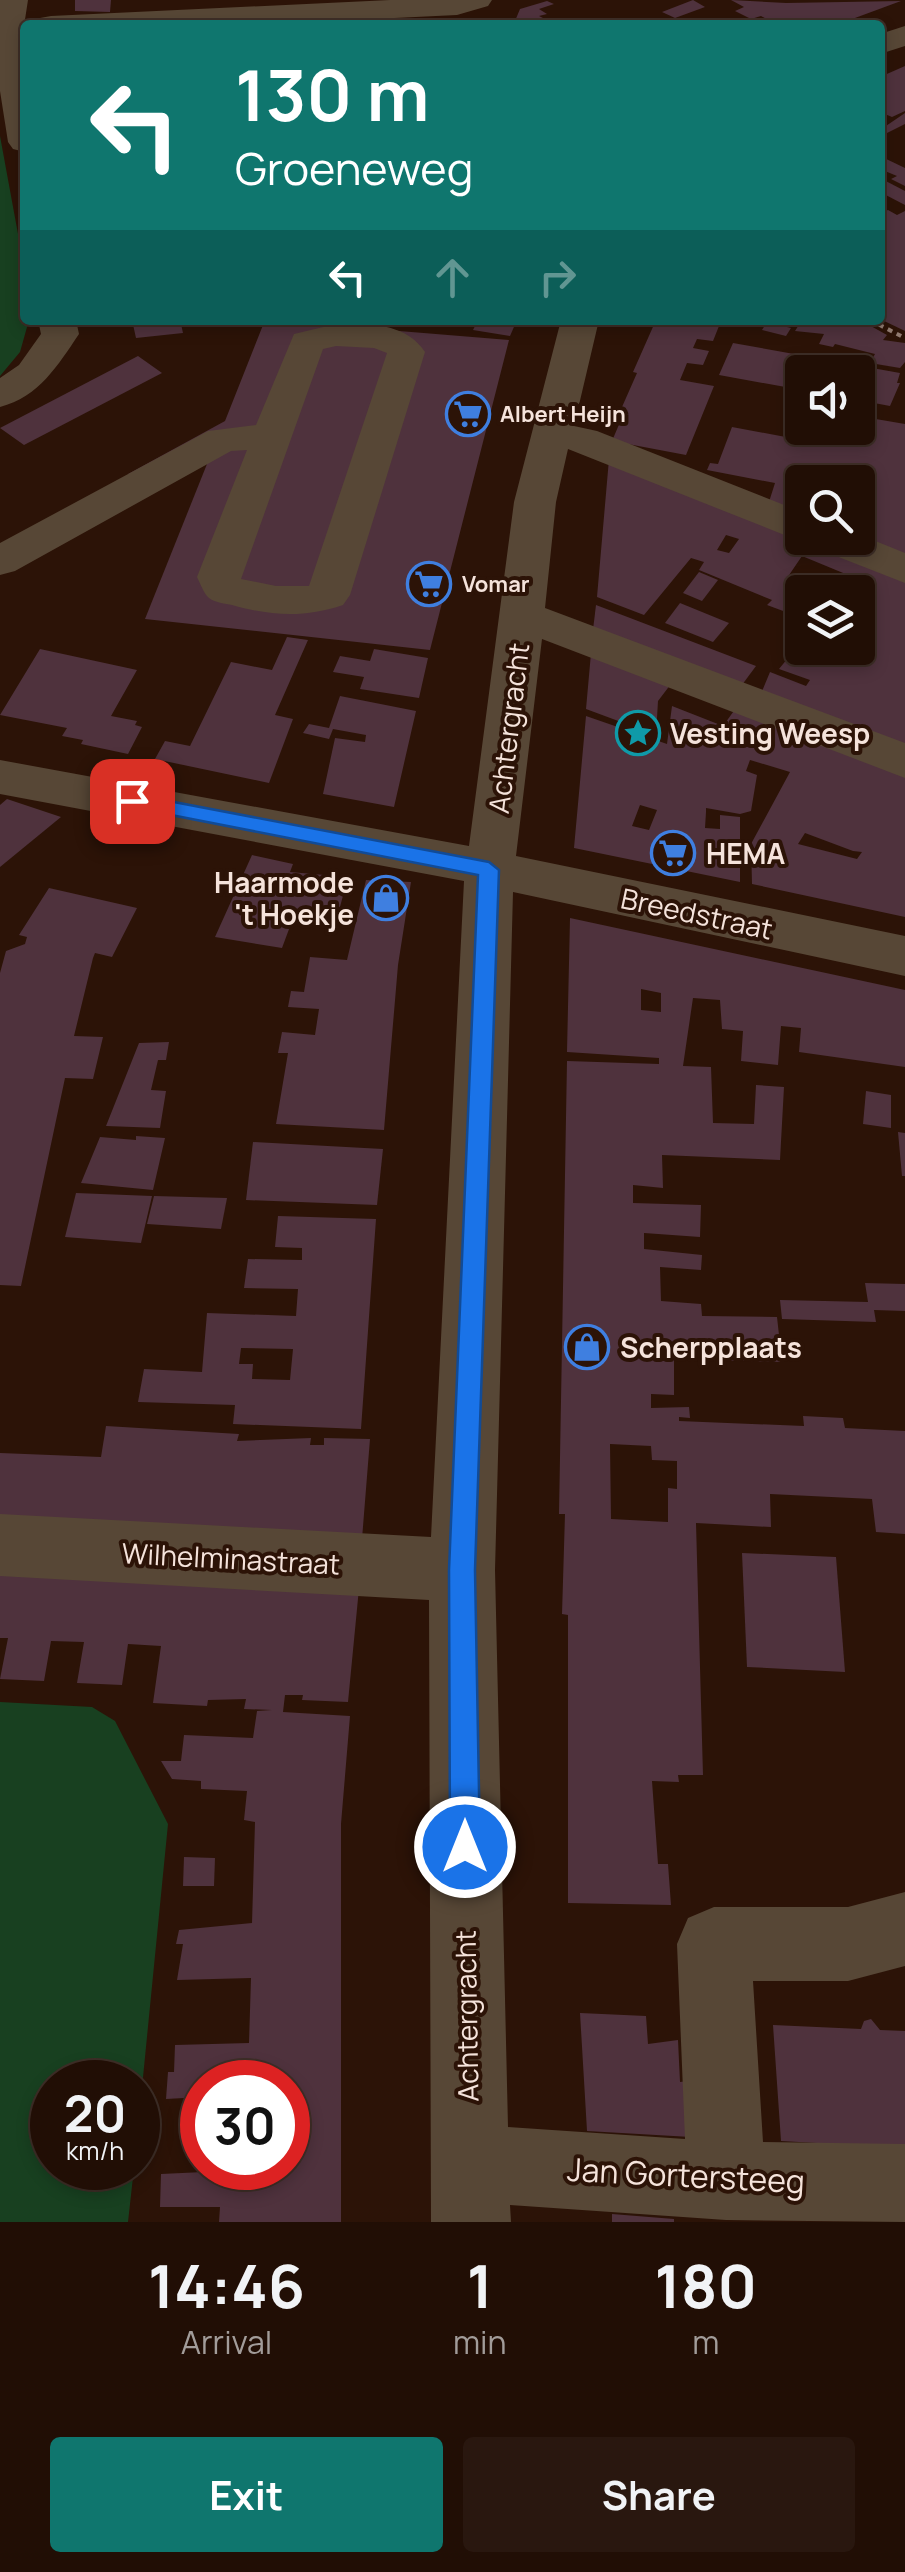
<!DOCTYPE html>
<style>
:root{--surface:#210e05;--page:#29170f;--text:#f1f3f6;--muted:#a29c9a;--line:#3e2e27;--accent:#0f766e}
body{margin:0;font-family:Manrope,sans-serif;background:var(--page);color:var(--text);height:100vh;display:flex;flex-direction:column;font-size:38px;white-space:nowrap}
*{box-sizing:border-box;margin:0}
p{font-size:32px;color:var(--muted)}
.icon{flex:none;width:55px;height:55px;fill:none;stroke:currentColor;stroke-width:2;stroke-linecap:round;stroke-linejoin:round}
.map{position:relative;height:2222px;overflow:hidden}
.details{display:flex;flex-direction:column;background:var(--surface);flex:1}
.details>*{flex:none}
.top-card{position:absolute;left:20px;top:20px;width:865px;height:305px;border-radius:10px;box-shadow:0 5px 15px #0003,0 0 0 2px var(--line);background:#0f766e;color:#fff;overflow:hidden}
.tools{position:absolute;left:785px;top:355px;display:grid;gap:20px}
.tools a{display:grid;place-items:center;width:90px;height:90px;border-radius:10px;background:var(--surface);box-shadow:0 5px 15px #0003,0 0 0 2px var(--line);font-size:50px}
.speed{position:absolute;left:30px;top:2060px;display:flex;gap:20px;font-size:50px;font-weight:700;text-align:center}
.speed>*{display:grid;place-content:center;width:130px;height:130px;border-radius:50%;background:var(--surface);box-shadow:0 5px 15px #0003,0 0 0 2px var(--line);line-height:1}
.speed small{font-size:25px;font-weight:400}
.speed .limit{border:15px solid #d22;background:#fff;color:#111}
.pin{position:absolute;display:grid;place-items:center;width:85px;height:85px;color:#fff;margin:-42px;border-radius:20px;box-shadow:0 5px 15px #0006}
.me{position:absolute;width:110px;margin:-55px;rotate:0deg;stroke-linejoin:round;filter:drop-shadow(0 0 8px #0008)}
.turn{display:flex;align-items:center;gap:35px;height:210px;padding:0 50px;font-size:45px}
.turn .icon{width:130px;height:130px;stroke-width:2.5}
.turn b{display:block;font-size:70px;line-height:85px}
.lanes{display:flex;align-items:center;height:95px;padding:0 50px;background:#0003;justify-content:center;gap:50px;direction:ltr}
.lanes .off{opacity:.35}
.eta{display:flex;justify-content:space-evenly;align-items:center;height:170px;text-align:center}
.eta b{font-size:60px;font-weight:700;line-height:70px}
.cta{display:flex;gap:20px;margin-top:auto;padding:20px 50px}
.cta a{flex:1;height:115px;border-radius:10px;background:var(--accent);color:#fff;font-size:40px;font-weight:700;line-height:115px;text-align:center}
.cta a+a{background:var(--page);color:var(--text)}
.map>svg:first-child{display:block}
.green{fill:#184020}
.building{fill:#4f323d;fill-rule:evenodd}
.lines{fill:none;stroke-linecap:round;stroke-linejoin:round}
.path{stroke:#917b71;stroke-width:4;stroke-dasharray:5 5;stroke-linecap:butt}
.minor{fill:#574736;fill-rule:evenodd}
.route{fill:#1a73e8;stroke:#114b97;stroke-width:2.5}
.labels{text-anchor:middle;dominant-baseline:central;stroke-width:8;stroke-linejoin:round;paint-order:stroke}
.far-poi-label{font-size:22px;font-weight:bold;fill:#f5e3db;stroke:#2c1307;text-anchor:start}
.street-label{font-size:28px;fill:#f5e3db;stroke:#2c1307}
.poi-label{font-size:28px;font-weight:bold;fill:#f5e3db;stroke:#2c1307;text-anchor:start}
.near-street-label{font-size:32px;fill:#f5e3db;stroke:#2c1307}
</style>
<div class="map">
<svg width="905" height="2222" viewBox="0 0 905 2222">
<rect width="100%" height="100%" fill="#2c1307"/>
<g class="green">
<path d="M0,136l25,136v48h4l-9,32 -20,24z"/>
<path d="M0,1702l92,5 23,14 53,103 -30,304v-46h-86v86h82l-6,54h-128z"/>
</g>
<g class="building">
<path d="M75,0h36l-1,12 -35,-1z"/>
<path d="M693,0l12,7 -30,11 -13,-6z"/>
<path d="M731,0l55,3 115,-2 -65,24h-70l6,-3 -11,-6 -10,3 -16,-8 9,-4z"/>
<path d="M547,1l7,3 -15,5 8,5 -8,2 18,9h-33l-9,-4 5,-12z"/>
<path d="M905,66v45l-13,6 -12,-5v-35z"/>
<path d="M905,113v11l-18,9 -7,-3z"/>
<path d="M880,156l25,12v18l-14,-7 6,-3 -17,-7z"/>
<path d="M880,178l25,13v14l-25,-13z"/>
<path d="M888,210l9,5 8,-4v120l-25,-12v-106z"/>
<path d="M132,320h58v2l-9,2 2,9 -47,5z"/>
<path d="M265,320l244,20 -79,310 -285,-31 64,-160 -74,19 -7,-4 97,-53z"/>
<path d="M478,320h39l-7,16 -37,-6z"/>
<path d="M656,320h49l14,6 -6,15 -16,-2 -4,9 16,3 -6,14 -16,-2 -7,17 34,6 -28,69 -74,-14 14,-33 -4,-1 15,-34 -4,-1z"/>
<path d="M802,320h58l27,15 -4,5 22,3v19l-5,6 -30,-5 5,-9 -40,-10 -2,3 -14,-3 5,-10 -29,-3z"/>
<path d="M767,322l24,6 -5,8 -24,-6z"/>
<path d="M733,343l167,30 -3,10h3l-10,23 -32,-6v-28h-56v18l-83,-15z"/>
<path d="M138,356l24,17 -138,72 -24,-17z"/>
<path d="M798,417l4,1v10l59,1 3,-12 41,7v136l-56,-22h9v-56h-56v37l-34,-14 7,-22 -68,-13 3,-7 8,1 14,-37 59,11z"/>
<path d="M609,459l193,74v5h13l90,36v185l-147,-58 12,-29 36,14 4,-6 -31,-11 17,-21 36,14 11,-14h15v-53l9,4 10,-12 -75,-31 -17,25 27,10 8,-10 30,11h-48v26l-35,-13 5,-5 -73,-30 5,-8 -13,-4 -47,57 -47,-18zM726,535l13,4 -10,14 -12,-3z"/>
<path d="M699,572l19,8 -16,21 -19,-8z"/>
<path d="M680,603l49,20 -16,19 -48,-19z"/>
<path d="M596,605l160,61 -20,27 -144,-55z"/>
<path d="M287,637l21,3 -33,75 18,4 -24,64 -114,-24 10,-18 25,5 41,-84 41,8z"/>
<path d="M592,642l85,34 -19,25 -2,34 -70,-26z"/>
<path d="M40,649l97,21 -26,46 26,5 -2,4 7,2 -14,27 -47,-10 2,-4 -21,-4 5,-8 -67,-13z"/>
<path d="M374,649l54,9 -9,40 -59,-9 4,-12 -31,-5 7,-16 30,5z"/>
<path d="M340,696l76,15 -22,96 -71,-13 12,-56 30,4 1,-7 -33,-6 -4,10 -26,-6 6,-9 20,4z"/>
<path d="M741,701l164,64v152l-153,-33 -1,-40 39,-72 -40,-12 -4,11 11,4 -6,36 -11,3 -34,-6v4l-1,16 15,1v-14l20,2v65l-166,-34 12,-132 81,28 5,-38 51,20zM640,805l17,5 -8,20 -17,-4zM805,833l48,18 9,1 -5,7 -59,-15z"/>
<path d="M7,799l54,18 -61,50v-62z"/>
<path d="M252,855l41,9 -3,8 58,5 -11,41 -42,-5 -13,35 -67,-11z"/>
<path d="M366,880l45,2 -13,83 -14,165 -108,-6 12,-71h-10l4,-21 33,3 4,-26 -31,-2 3,-16 13,1 6,-35 37,3z"/>
<path d="M49,888l88,20 -25,49 -17,-4 -2,5 -19,78 29,1 -10,42 -28,-1 -44,208 -21,-1v-312l6,-22 19,-7 2,-7 -8,-2z"/>
<path d="M570,918l335,72v77l-106,-15 2,-24 -20,-2 -3,39 -37,-4 2,-30 -21,-2 -2,-29 -27,-2 -10,68 28,1 2,56 41,1 2,-39 28,2 -4,73 -118,-5 1,33 -30,-3v18l68,2 -1,32 -56,-4v16l58,6 -1,15 -41,-3 1,34 40,3 1,12 75,1 5,45 -108,-3v36l-23,-1v14l38,-1 1,11 -11,-1v4l125,5 -1,-10 40,2 2,10 60,3v103l-29,-2 -4,-33 -102,-5 1,33 -75,-4 7,252h-25l1,7 -27,-1 6,83h10l3,41 -103,-2v-288l-6,-1 3,-100h-6l8,-453 92,3v-6l-92,-6zM641,989l20,4v19l-20,-2zM610,1444l41,2 1,14 25,1v28l-9,-1v34l-57,-3z"/>
<path d="M169,1042l-3,18h-8l-7,30 15,1 -6,37 -54,-2 33,-83z"/>
<path d="M866,1091l25,4v33l-28,-4z"/>
<path d="M898,1132l7,1v43h-3z"/>
<path d="M136,1136l29,2 -12,52 -72,-7 19,-46 36,3z"/>
<path d="M253,1142l130,7 -6,56 -131,-5z"/>
<path d="M76,1193l76,3 -11,47 -76,-6z"/>
<path d="M154,1196l73,2 -6,31 -74,-5z"/>
<path d="M278,1216l98,3 -15,210 -128,-5 2,-19 -97,-3 6,-33 58,3 5,-59 89,3 2,-27 -54,-1 4,-29 54,1v-12l-27,-1zM241,1348l52,1 -3,31 -38,-1 1,-15h-14z"/>
<path d="M865,1283l40,1v27l-31,-1 2,12 -94,-3 -2,-19 88,2z"/>
<path d="M106,1426l133,8 -2,7 74,-3 -1,7h14v-7l46,1 -8,100 -362,-15v-71l101,4z"/>
<path d="M742,1553l94,4 9,115 -98,-5z"/>
<path d="M0,1564l360,14 -12,124 -46,-2 1,-5h-18l-2,17 67,4 -9,108v398h-122l1,-15h-60l1,-33 127,-6v-86h-86v15l-36,2 2,-27h6l1,-27 74,-2 2,-65 -74,2 6,-36h-7l3,-14 73,-7 3,-101 -11,-2 3,-29 -46,-2v-8l-29,-2 -11,-18h20l3,-26 69,3 4,-27 15,-1 -28,-1 2,-10 -38,1 -1,6 -54,-3 8,-57 -33,-2 -6,41 -45,-2 7,-41 -33,-1 -7,40 -44,-2 8,-41h-8z"/>
<path d="M184,1857l31,1 -1,28h-31z"/>
<path d="M580,2013l66,3 2,28 30,-4 2,42 23,-3 5,59 -121,-7z"/>
<path d="M871,2019l9,11 25,1v117l-124,-7 -8,-116 88,4 3,-8z"/>
<path d="M612,2214l62,5v3h-62z"/>
</g>
<g class="lines">
<path class="path" d="M870,320l35,18"/>
<g class="minor">
<path d="M0,0h28l-4,26 1,126 -12,-3 -5,-7 -8,-51z"/>
<path d="M390,0h102l-4,6 -31,9 -210,10h-211l4,-7 11,-2z"/>
<path d="M905,26v20l-25,8v-20z"/>
<path d="M38,320h38l3,14c-21,31 -40,63 -79,73v-29l19,-13 22,-31z"/>
<path d="M561,320h38l-25,106 23,5 205,81v26h56v-4l47,19v30l-92,-36 -6,-8 -20,-3 -219,-87 -12,53 -11,106 360,135v35l-363,-139 -26,217 389,80v40l-392,-84 -18,678 13,557 177,12 -8,-195 11,-26 26,-11h134l57,-15v74l-57,15h-95l10,161 142,2v78l-179,-2 -216,-15 1,17h-80l-2,-622 -429,-24v-62l431,23 33,-656 -464,-87v-34l469,86 45,-344z"/>
<path d="M336,324c33,0 69,-2 89,28l-75,243 -7,10c-38,13 -72,11 -111,0 -6,-1 -18,-3 -23,-7 -5,-4 -9,-15 -12,-21l50,-127 -16,1 -216,120 -15,4v-32l208,-112 48,-6 38,-91zM336,346l38,2 13,5 -78,233h-33l-35,-7 82,-230z"/>
</g>
</g>
<path class="route" d="M132,794l357,68 10,8 -24,700 5,277 -5,10 -10,5 -11,-5 -4,-10 -1,-277 29,-695 -353,-69v-10z"/>
<defs>
<symbol id="supermarket-ring" viewBox="-11 -11 22 22"><circle r="9.5" fill="#2c1307" stroke="#3f7fe0" stroke-width="1.5"/><path d="M-6-5.5h2.5l.6 2H6L4.5 2H-2.5L-4.4-4H-6ZM-1.5 3.2a1.3 1.3 0 1 0 .1 0ZM3 3.2a1.3 1.3 0 1 0 .1 0Z" fill="#3f7fe0"/></symbol>
<symbol id="sight-ring" viewBox="-11 -11 22 22"><circle r="9.5" fill="#2c1307" stroke="#0f9aa8" stroke-width="1.5"/><path d="M0-6L1.8-2.2L6-1.7L2.9 1.2L3.7 5.4L0 3.3L-3.7 5.4L-2.9 1.2L-6-1.7L-1.8-2.2Z" fill="#0f9aa8"/></symbol>
<symbol id="shop-ring" viewBox="-11 -11 22 22"><circle r="9.5" fill="#2c1307" stroke="#3f7fe0" stroke-width="1.5"/><path d="M-5-2.5h2.3a2.7 3.5 0 0 1 5.4 0H5L5.5 6h-11ZM-1.5-2.5h3a1.5 2.3 0 0 0-3 0Z" fill="#3f7fe0"/></symbol>
</defs>
<g fill-rule="evenodd">
<use href="#supermarket-ring" x="443" y="389" width="50" height="50"/>
<use href="#supermarket-ring" x="404" y="559" width="50" height="50"/>
<use href="#sight-ring" x="613" y="708" width="50" height="50"/>
<use href="#supermarket-ring" x="648" y="828" width="50" height="50"/>
<use href="#shop-ring" x="361" y="873" width="50" height="50"/>
<use href="#shop-ring" x="562" y="1322" width="50" height="50"/>
</g>
<g class="labels">
<g class="far-poi-label">
<text x="500" y="414">Albert Heijn</text>
<text x="462" y="584">Vomar</text>
</g>
<g class="street-label">
<text transform="translate(508 728) rotate(-83)">Achtergracht</text>
<text transform="translate(697 913) rotate(12)">Breedstraat</text>
<text transform="translate(231 1558) rotate(3)">Wilhelminastraat</text>
<text transform="translate(466 2016) rotate(-91)">Achtergracht</text>
</g>
<g class="poi-label">
<text x="670" y="733">Vesting Weesp</text>
<text x="706" y="853">HEMA</text>
<text x="354" y="882" text-anchor="end">Haarmode<tspan x="354" dy="32">'t Hoekje</tspan></text>
<text x="620" y="1347">Scherpplaats</text>
</g>
<g class="near-street-label">
<text transform="translate(686 2175) rotate(3)">Jan Gortersteeg</text>
</g>
</g>
</svg>
<div class="tools">
<a><svg class="icon" aria-label="sound" viewBox="0 0 24 24"><path d="M4 9h4l5-4v14l-5-4H4zM17 9q2 3 0 6"/></svg></a>
<a><svg class="icon" aria-label="search" viewBox="0 0 24 24"><circle cx="10" cy="10" r="6"/><path d="M15 15l6 6"/></svg></a>
<a><svg class="icon" aria-label="layers" viewBox="0 0 24 24"><path d="M12 4l9 5-9 5-9-5zM3 14l9 5 9-5"/></svg></a>
</div>
<div class="speed"><div>20<small>km/h</small></div><div class="limit">30</div></div>
<div class="pin" style="left:132px;top:801px;background:#d93025"><svg class="icon" aria-label="arrive" viewBox="0 0 24 24"><path d="M6 21V4h12l-3 4 3 4H6"/></svg></div>
<svg class="me" style="left:465px;top:1847px" viewBox="-20 -20 40 40"><circle r="17" fill="#1a73e8" stroke="#fff" stroke-width="3"/><path d="M0-11L8 9 0 5-8 9z" fill="#fff"/></svg>
<div class="top-card">
<div class="turn"><svg class="icon" aria-label="left" viewBox="0 0 24 24"><path d="M17 20v-9H6M10 6l-5 5 5 5"/></svg><div><b>130 m</b>Groeneweg</div></div>
<div class="lanes"><svg class="icon" aria-label="left" viewBox="0 0 24 24"><path d="M17 20v-9H6M10 6l-5 5 5 5"/></svg><svg class="icon off" aria-label="ahead" viewBox="0 0 24 24"><path d="M12 20V5M6 11l6-6 6 6"/></svg><svg class="icon off" aria-label="right" viewBox="0 0 24 24"><path d="M7 20v-9h11M14 6l5 5-5 5"/></svg></div>
</div>
</div>
<section class="details">
<div class="eta">
<div><b>14:46</b><p>Arrival</p></div>
<div><b>1</b><p>min</p></div>
<div><b>180</b><p>m</p></div>
</div>
<div class="cta"><a>Exit</a><a>Share</a></div>
</section>
